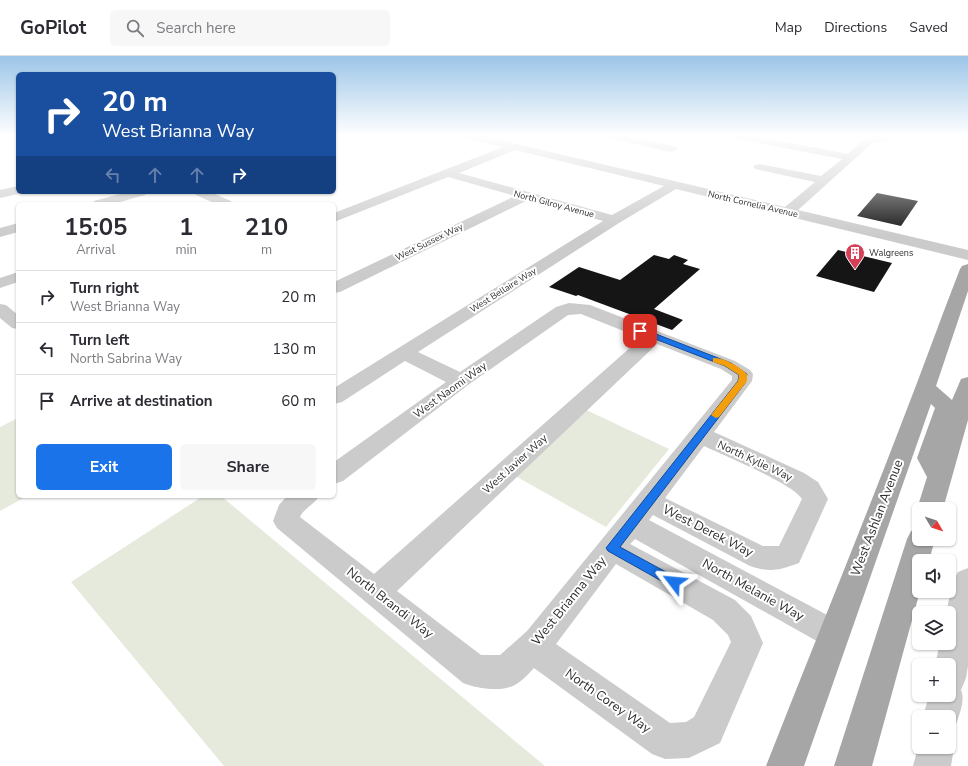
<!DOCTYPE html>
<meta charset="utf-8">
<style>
:root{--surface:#fff;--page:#f7f7f7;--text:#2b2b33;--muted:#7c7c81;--line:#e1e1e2;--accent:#1a73e8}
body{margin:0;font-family:"Nunito Sans",sans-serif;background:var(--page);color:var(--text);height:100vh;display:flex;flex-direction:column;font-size:15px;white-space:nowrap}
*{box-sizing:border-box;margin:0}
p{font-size:13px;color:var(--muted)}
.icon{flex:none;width:22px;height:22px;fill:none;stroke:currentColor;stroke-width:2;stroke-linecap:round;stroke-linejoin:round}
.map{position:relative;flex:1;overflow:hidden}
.drawer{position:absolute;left:16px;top:146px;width:320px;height:296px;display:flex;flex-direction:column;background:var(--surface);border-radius:6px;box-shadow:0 1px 3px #0004}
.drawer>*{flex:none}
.banner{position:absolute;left:16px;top:16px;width:320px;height:122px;border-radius:6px;box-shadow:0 1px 3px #0004;background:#1a4fa0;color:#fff;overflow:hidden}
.needle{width:26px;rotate:129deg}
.fabs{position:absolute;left:912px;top:446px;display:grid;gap:8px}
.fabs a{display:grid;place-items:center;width:44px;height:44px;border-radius:6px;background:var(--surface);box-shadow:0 1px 3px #0004;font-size:20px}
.pin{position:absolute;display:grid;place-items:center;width:34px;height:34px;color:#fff;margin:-17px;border-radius:8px;box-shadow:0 2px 6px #0006}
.me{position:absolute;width:44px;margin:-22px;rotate:299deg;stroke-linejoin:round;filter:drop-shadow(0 0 3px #0008)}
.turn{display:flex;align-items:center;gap:14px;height:84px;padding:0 20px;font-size:18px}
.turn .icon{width:52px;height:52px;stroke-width:2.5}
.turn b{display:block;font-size:28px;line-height:34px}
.lanes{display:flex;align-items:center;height:38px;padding:0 20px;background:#0003;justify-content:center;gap:20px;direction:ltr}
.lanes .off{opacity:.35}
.eta{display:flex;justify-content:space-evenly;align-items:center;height:68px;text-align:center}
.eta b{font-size:24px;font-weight:700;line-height:28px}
.button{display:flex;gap:8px;margin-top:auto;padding:8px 20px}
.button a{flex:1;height:46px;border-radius:6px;background:var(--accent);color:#fff;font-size:16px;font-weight:700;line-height:46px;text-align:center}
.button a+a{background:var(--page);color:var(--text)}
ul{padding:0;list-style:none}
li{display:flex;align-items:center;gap:12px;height:52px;padding:0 20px;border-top:1px solid var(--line)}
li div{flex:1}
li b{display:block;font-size:15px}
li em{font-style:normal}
header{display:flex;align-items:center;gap:24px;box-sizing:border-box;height:56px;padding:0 20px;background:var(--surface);border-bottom:1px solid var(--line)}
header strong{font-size:19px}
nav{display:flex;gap:22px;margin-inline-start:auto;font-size:14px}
.search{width:280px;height:36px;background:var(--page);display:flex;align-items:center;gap:10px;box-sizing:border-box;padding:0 14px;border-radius:6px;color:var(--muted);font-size:15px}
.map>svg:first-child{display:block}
.green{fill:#e5eadd}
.building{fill:#151515}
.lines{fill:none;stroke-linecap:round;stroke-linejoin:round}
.minor{fill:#cbcbcb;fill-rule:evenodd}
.major{fill:#a6a6a6;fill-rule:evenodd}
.route{fill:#1a73e8;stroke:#114b97}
.slow{fill:#f59e0b}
.labels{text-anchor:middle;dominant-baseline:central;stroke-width:4;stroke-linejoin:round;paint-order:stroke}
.far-street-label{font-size:9px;fill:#2e2e2e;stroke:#fff}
.far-poi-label{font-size:9px;fill:#2e2e2e;stroke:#fff;text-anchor:start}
.street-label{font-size:11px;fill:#2e2e2e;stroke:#fff}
.near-street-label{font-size:13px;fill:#2e2e2e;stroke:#fff}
</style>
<header>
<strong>GoPilot</strong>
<div class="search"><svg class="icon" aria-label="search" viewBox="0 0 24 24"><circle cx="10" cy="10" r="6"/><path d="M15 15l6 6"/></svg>Search here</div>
<nav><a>Map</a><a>Directions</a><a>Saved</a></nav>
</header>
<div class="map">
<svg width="968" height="710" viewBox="0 0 968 710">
<rect width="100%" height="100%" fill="#fff"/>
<g class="green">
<path d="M580,351l89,42 -63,78 -96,-54z"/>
<path d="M18,362v78h9l-27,15v-84z"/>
<path d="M203,440h18l324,270h-321l-153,-184z"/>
</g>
<g class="building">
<path d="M877,137l41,8 -17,25 -44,-10z"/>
<path d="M838,194l54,13 -18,29 -58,-16z"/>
<path d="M654,199l15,4 5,-4 14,5 -5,4 17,5 -46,40 29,11 -11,10 -94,-35 -2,1 -27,-9 30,-20 41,13z"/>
</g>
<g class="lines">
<g class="minor">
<path d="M464,80h19l302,71 30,-25 -60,-13 -2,-2 2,-2 4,-1 62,12 21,-17 -105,-20 -5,-3h22l94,18c9,-9 27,-27 40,-14l-1,2h-13l-5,4 -71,64 170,40v10l-292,-71 -57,34 -201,129 42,20 96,-65 13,-4 21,2 145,56 15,9 3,4 -1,7 -38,51 90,41 14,9 10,17 -29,64c-19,7 -29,10 -49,3l-97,-51 -4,5 195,104 5,10 -5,10 -11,5 -11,-5 -187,-105 -5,5 105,56 16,16 12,27 -43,100 -31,15 -24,1 -13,-5 -118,-86c-5,5 -10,11 -16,15 -14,10 -40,6 -55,0l-186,-155 -4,-7 6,-16 8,-9h32c-5,9 -15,12 -19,21l74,57 267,-236 -60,-24 -13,1 -100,70 -125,96 -9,3v-22l112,-80 -41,-21 -63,41 -8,2v-16l269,-167 -75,-21 -188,92 -6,1v-11l181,-86 -67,-19 -114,45v-9l169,-66 -37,-9zM515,94l149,36 -52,29 -153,-42zM657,288l64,25 11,7v4l-205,251 -27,24h-19l-84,-64zM704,390c19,9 90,38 98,53l-23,47h-16l-98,-48zM616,508l97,56 15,15 3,7 -37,75 -8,5 -16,1 -114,-79z"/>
<path d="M606,80h20l50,11 1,2 -5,3 -61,-13z"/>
<path d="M18,130v6l4,1 -22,5v-8z"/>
<path d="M127,136h20l-2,3 -32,9h-20l1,-3z"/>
<path d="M194,136h16l21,9 1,3h-16l-20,-9z"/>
<path d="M18,167v9l-18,5v-9z"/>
<path d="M18,216v10l-18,6v-10z"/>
<path d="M0,248l6,1 12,10v14l-6,-1 -12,-10z"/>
<path d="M968,512v98l-2,12 -5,12c5,11 -3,28 -7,40l-5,1v-14h-26l6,-22h20v-30h-14l5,-22h9v-30h-3l7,-32 5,-9z"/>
<path d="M949,678l5,13 -3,19h-38l6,-22v3h30z"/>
</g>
<g class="major">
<path d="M968,208v27l-32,95 16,14 9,-21 7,-2v43l-25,89h-24v4l-2,-4 10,-32 -10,-19 18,-50 -4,-4 -127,362h-38c45,-115 92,-229 136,-344 20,-51 38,-102 58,-153l2,-3z"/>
<path d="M919,473v10h16l-6,22h-10v30h1l-48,175h-38l73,-227 4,-8z"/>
</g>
</g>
<linearGradient id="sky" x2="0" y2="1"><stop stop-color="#9cc5e8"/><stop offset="0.44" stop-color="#fff"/><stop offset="1" stop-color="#fff" stop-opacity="0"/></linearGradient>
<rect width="968" height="180" fill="url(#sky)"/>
<path class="route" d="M637,273h6l88,34 16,11 -2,9 -125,164 59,32 2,3 -2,4 -5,2 -66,-37 -2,-3 132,-167 1,-6 -14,-9 -88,-34z"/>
<path class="slow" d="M713,302c11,-1 27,9 34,16v7l-28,36 -3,1 -5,-3 27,-34 1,-6 -14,-9 -12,-4z"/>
<defs>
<symbol id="building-pin" viewBox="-11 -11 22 30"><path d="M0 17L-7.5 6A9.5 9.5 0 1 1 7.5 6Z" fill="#d54056" stroke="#fff"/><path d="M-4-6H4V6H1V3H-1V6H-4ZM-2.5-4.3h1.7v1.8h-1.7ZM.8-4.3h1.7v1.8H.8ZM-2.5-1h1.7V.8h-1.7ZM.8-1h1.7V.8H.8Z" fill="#fff"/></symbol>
</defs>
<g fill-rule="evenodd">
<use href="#building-pin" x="844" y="186" width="22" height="30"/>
</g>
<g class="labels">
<g class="far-street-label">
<text transform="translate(554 148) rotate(15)">North Gilroy Avenue</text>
<text transform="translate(753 148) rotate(13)">North Cornelia Avenue</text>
<text transform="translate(429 186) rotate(-26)">West Sussex Way</text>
<text transform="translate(503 234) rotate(-32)">West Bellaire Way</text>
</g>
<g class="far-poi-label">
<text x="869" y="197">Walgreens</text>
</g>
<g class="street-label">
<text transform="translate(450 334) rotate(-36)">West Naomi Way</text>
<text transform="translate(755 405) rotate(25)">North Kylie Way</text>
<text transform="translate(515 408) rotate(-42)">West Javier Way</text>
</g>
<g class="near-street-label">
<text transform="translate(877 462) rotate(-69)">West Ashlan Avenue</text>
<text transform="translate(708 475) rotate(27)">West Derek Way</text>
<text transform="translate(753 534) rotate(29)">North Melanie Way</text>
<text transform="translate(569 545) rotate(-51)">West Brianna Way</text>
<text transform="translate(390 547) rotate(38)">North Brandi Way</text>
<text transform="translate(608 645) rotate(35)">North Corey Way</text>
</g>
</g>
</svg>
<div class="fabs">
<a><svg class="needle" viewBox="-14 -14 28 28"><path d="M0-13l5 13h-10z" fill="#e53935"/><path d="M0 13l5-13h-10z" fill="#7c7c81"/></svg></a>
<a><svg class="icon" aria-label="sound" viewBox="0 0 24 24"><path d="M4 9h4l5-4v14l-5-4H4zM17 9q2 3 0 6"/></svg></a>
<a><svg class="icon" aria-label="layers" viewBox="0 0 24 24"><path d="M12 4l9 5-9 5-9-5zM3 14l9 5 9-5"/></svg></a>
<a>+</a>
<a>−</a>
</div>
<div class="pin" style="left:640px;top:275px;background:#d93025"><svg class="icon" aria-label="arrive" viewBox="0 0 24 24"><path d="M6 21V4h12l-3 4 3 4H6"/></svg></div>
<svg class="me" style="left:674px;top:526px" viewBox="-20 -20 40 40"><path d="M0-17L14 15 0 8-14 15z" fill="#1a73e8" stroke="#fff" stroke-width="4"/></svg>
<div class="banner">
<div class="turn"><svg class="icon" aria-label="right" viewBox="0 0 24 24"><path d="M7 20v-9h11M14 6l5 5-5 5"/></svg><div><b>20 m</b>West Brianna Way</div></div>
<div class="lanes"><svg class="icon off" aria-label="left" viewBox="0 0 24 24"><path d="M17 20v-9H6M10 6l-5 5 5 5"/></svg><svg class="icon off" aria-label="ahead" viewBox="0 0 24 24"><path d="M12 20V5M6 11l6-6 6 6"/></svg><svg class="icon off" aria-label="ahead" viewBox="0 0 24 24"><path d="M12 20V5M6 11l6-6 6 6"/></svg><svg class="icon" aria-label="right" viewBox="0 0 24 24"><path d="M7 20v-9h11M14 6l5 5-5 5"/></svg></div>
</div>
<section class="drawer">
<div class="eta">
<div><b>15:05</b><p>Arrival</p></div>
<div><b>1</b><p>min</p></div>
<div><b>210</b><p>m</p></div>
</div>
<ul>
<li><svg class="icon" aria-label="right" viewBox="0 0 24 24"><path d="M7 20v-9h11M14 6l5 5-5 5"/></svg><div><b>Turn right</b><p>West Brianna Way</p></div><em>20 m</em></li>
<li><svg class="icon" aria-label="left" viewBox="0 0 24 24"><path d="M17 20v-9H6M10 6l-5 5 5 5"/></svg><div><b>Turn left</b><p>North Sabrina Way</p></div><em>130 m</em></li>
<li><svg class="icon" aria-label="arrive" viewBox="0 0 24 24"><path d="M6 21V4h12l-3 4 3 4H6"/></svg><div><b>Arrive at destination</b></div><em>60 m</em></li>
</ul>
<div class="button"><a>Exit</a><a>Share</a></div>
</section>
</div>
